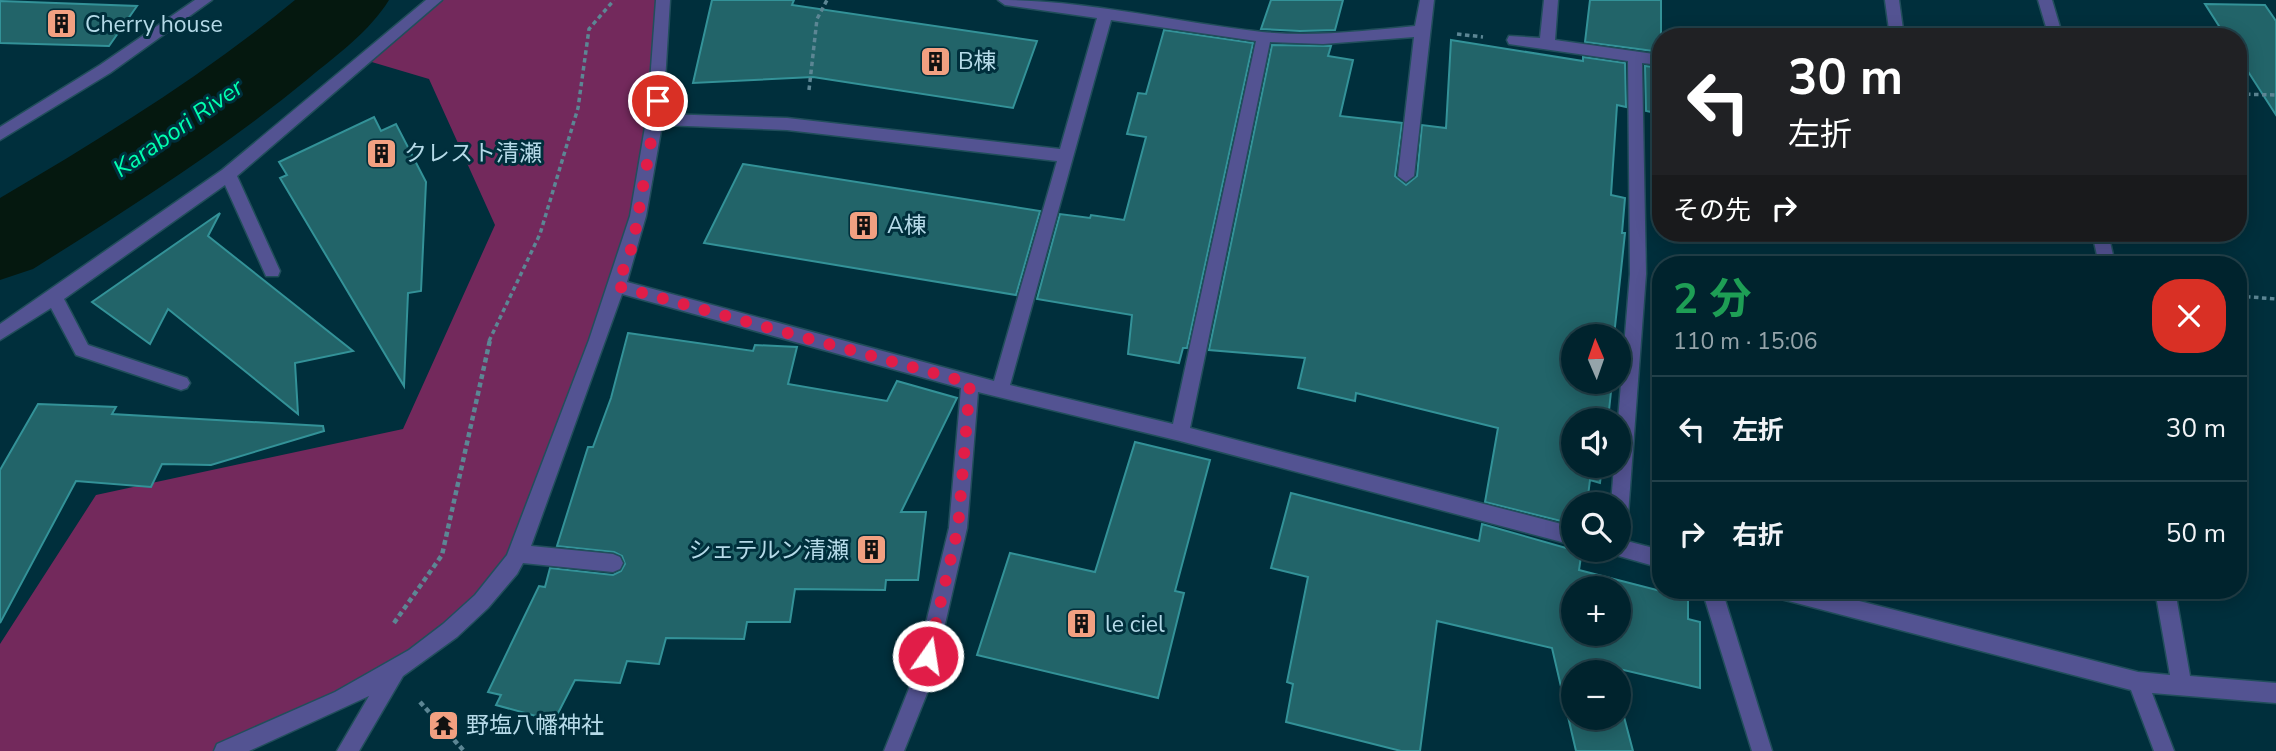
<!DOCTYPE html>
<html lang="ja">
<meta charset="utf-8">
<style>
:root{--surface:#00232d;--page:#0a2b35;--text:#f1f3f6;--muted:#95a4aa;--line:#224049}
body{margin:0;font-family:"Nunito Sans","Noto Sans JP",sans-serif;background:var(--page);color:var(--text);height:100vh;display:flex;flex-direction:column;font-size:26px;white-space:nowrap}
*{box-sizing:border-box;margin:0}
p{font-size:23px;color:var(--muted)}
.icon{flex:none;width:38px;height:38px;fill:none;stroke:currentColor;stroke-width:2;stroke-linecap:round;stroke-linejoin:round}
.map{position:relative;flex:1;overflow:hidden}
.drawer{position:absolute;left:1652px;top:256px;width:595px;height:343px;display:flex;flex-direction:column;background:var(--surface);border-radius:28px;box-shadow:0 4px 18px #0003,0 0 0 2px var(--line)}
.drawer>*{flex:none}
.guide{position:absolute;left:1652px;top:28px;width:595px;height:214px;border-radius:28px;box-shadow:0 4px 18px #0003,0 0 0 2px var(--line);background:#202124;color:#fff;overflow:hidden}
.needle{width:46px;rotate:358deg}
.tools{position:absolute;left:1561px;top:324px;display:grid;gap:14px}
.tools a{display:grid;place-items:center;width:70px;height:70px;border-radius:50%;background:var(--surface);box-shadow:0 4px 18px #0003,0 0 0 2px var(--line);font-size:35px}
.pin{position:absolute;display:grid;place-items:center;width:60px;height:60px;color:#fff;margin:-30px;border:4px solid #fff;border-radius:50%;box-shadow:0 2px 7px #0007}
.me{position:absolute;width:77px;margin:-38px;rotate:13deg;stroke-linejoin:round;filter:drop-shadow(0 0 5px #0008)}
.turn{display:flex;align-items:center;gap:24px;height:147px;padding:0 21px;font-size:32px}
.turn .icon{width:91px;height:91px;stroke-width:2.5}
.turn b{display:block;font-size:49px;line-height:60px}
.then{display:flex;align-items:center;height:66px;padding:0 21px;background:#0003;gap:14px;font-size:26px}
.round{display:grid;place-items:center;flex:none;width:74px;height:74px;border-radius:28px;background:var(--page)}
.overview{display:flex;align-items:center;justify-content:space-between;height:119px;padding:0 21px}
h1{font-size:42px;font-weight:700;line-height:52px;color:#1e9e55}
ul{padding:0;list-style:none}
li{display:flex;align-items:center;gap:21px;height:105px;padding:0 21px;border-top:2px solid var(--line)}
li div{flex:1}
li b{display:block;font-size:26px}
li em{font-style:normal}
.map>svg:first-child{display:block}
.green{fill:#73295c}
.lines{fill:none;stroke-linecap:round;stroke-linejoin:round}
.river{fill:#05180f;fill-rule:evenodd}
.building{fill:#226469;stroke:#339298;stroke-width:2;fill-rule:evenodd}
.minor-casing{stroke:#214e5b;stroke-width:3}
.path-far1{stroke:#5c8694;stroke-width:3.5;stroke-dasharray:4.5 3.5;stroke-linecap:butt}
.path{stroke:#5c8694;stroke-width:4.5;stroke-dasharray:5 3.5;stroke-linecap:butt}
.minor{fill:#535392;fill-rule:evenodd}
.route{stroke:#e11d48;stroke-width:12;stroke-dasharray:0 21.6}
.labels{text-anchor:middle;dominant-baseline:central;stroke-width:6;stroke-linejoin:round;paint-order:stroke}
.poi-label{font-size:23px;fill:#b5dae8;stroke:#002f3c;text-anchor:start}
.water-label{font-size:24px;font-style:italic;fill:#01ffaf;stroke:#002f3c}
</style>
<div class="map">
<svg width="2276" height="751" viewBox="0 0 2276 751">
<rect width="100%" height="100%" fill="#002f3c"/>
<path class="green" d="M434,0h229l-30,245 -117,308 -66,79 -226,119h-224v-107l96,-149 307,-66 92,-204 -66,-146 -64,-19z"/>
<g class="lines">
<path class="river" d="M295,0h94c-20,32 -51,54 -80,78 -86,71 -181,131 -276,191l-33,11v-82c102,-60 204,-123 295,-198z"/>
</g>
<g class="building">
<path d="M712,0h82l-2,5 245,36 -24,67 -200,-31 -120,6z"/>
<path d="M1271,0h72l-8,30 -35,1 -39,-2z"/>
<path d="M1590,0h71v52l-76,-10z"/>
<path d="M0,1l137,5 -28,40 -109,-3z"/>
<path d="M2205,4l60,1 11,16v94l-38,-59v-19h-12z"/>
<path d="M1164,30l89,13 -66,305h-4l-4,15 -51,-9 4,-39 -95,-16 23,-85 30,4 1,-3 33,5 22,-83 -19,-3 11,-41 8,1z"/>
<path d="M1451,40l132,21v-4l42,6 1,44 -9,-2 -6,90 14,3 -3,35h3l-11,103h-41v46h39l-4,38h-35v46h29l-2,17 -10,-3 -3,24h-14v20l-88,-22 13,-74 -142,-35 -1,8 -57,-13 7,-30 -96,-8 63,-305 59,1 -3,10 25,4 -13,56 62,7 -7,53 11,9 11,-9 5,-51 24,3z"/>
<path d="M1645,66l16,2v46l-15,-3z"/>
<path d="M374,117l7,14 15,-7 30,58 -5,109 -13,2 -4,93 -124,-208 7,-3 -8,-13z"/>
<path d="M743,164l297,47 -24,84 -312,-52z"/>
<path d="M220,213l-12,23 145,115 -58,12 3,51 -130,-105 -18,35 -58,-42z"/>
<path d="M628,333l125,18 2,-6 42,2 -9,37 99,17 10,-20 60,17 -56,114h25l-8,68h-32l-1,10 -90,-1 -5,33h-43l-3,17 -78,-1 -7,26 -32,-3 -7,22 -45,-3 -21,41 -58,-16 5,-10 -13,-3 51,-106 6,1 5,-19 63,7 8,-4 4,-7 -3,-8 -8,-4 -57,-6 31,-99h5l18,-49z"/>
<path d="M38,404l78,3 -4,7 211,12 1,5 -113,34 -49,-1 -11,23 -75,-6 -76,142v-153z"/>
<path d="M1135,442l75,18 -35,131 9,2 -26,105 -181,-43 33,-102 85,19z"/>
<path d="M1291,493l188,48 3,-17 91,26h9l-3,20 109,28v21l12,3v66l-89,-21 1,5h-39v46h46v-20l14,53h-57l-24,-103 -115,-27 -17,130h-19l-115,-29 7,-38 -6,-2 21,-105 -37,-9zM1573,588h46v46h-46z"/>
</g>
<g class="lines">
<defs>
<g id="minor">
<path d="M195,0h17l-102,73 -110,67v-13l100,-62z"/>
<path d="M426,0h16l-205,176 43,95 -2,5h-12l-41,-91 -161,114 24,46 99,33 3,5 -3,5 -6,2 -105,-35 -25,-47 -51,32v-16l222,-154z"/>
<path d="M656,0h14l-7,114 124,4 273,31 37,-131 -92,-13 -7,-5c88,0 176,22 264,32 51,5 103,-1 153,-6l5,-26h14l-20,176 -8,6 -8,-6 16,-139 -91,7 -53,-2 -80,386 383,99v18l-393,-104 -202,-49 -11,136 -35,153 -28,70h-20l28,-70 37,-153 12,-140 -339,-94 -91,252 82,8 7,3 3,6 -3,6 -7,3 -90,-9 -6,11 -29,34 -31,29 -54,39 -44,75h-22l32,-55 -120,55h-35l3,-7 118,-52 74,-42 34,-26 32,-29 32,-40 82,-215 41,-124 18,-107zM1111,20l145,21 -83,383 -163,-39zM662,125l125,5 270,31 -63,220 -367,-99 19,-66z"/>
<path d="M1544,0h14l-3,40 106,15v10l-19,-2 4,211 -18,241 -2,6 -7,2v-19h-8l3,-38h5l-1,-46 12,-146 -2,-213 -119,-17 -2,-4 2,-4 31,2z"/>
<path d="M1885,0h14l5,37h-14z"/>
<path d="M2038,0h14l11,37h-14z"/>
<path d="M2092,233h16l7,31h-16z"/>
<path d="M1619,539l42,11v18l-49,-14 -2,-4h9z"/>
<path d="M1702,590h20l50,161h-20z"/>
<path d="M1771,590h45l322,82 32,3 -15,-85h20l15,86 86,7v20l-124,-10 22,58h-20l-23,-61 -350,-91 -7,-3z"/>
</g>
</defs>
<use href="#minor" class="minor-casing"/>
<g class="path-far1">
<path d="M1457,34l26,3"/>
<path d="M809,90l8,-71 10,-19"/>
<path d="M2238,94l38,1"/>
<path d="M2238,296l38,3"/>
<path d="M489,341l51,-107 38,-126 11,-79 25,-29"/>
</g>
<g class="path">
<path d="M394,623l48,-68 48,-215"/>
<path d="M420,702l44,49"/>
</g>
<use href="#minor" class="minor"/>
</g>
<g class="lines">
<path class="route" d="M658,101l-25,143 -16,42 353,97 -12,145 -30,128"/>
</g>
<defs>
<symbol id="building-square" viewBox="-11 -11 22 22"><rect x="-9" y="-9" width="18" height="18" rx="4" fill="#f2a081" stroke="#002f3c"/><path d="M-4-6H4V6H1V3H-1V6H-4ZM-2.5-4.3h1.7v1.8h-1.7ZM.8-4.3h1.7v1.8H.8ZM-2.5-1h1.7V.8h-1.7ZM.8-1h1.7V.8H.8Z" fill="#111"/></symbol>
<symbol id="temple-square" viewBox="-11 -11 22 22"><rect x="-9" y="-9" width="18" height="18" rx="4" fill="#f2a081" stroke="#002f3c"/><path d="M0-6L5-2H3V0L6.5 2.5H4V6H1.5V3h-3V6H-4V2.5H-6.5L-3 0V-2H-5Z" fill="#111"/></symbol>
</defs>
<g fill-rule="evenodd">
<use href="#building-square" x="44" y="6" width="35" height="35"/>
<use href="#building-square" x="918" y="44" width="35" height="35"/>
<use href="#building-square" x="364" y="136" width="35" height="35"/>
<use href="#building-square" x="846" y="208" width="35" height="35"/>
<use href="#building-square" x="854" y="532" width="35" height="35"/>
<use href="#building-square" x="1064" y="606" width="35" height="35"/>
<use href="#temple-square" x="426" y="708" width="35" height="35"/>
</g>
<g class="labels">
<g class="poi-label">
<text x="85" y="24">Cherry house</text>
<text x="958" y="61">B棟</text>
<text x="404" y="153">クレスト清瀬</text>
<text x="887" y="225">A棟</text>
<text x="849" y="550" text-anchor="end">シェテルン清瀬</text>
<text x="1105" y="624">le ciel</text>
<text x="466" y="725">野塩八幡神社</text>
</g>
<g class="water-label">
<text transform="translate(178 128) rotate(-35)">Karabori River</text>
</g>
</g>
</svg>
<div class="tools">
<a><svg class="needle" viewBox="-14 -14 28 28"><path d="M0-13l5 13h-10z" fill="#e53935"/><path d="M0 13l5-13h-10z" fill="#95a4aa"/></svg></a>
<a><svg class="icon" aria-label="sound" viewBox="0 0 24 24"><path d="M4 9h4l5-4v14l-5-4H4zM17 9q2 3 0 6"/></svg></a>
<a><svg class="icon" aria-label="search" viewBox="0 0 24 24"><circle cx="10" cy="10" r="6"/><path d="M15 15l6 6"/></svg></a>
<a>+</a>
<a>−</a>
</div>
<div class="pin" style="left:658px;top:101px;background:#d93025"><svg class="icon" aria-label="arrive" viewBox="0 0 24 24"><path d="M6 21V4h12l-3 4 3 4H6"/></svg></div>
<svg class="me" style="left:928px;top:656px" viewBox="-20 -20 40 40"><circle r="17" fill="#e11d48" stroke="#fff" stroke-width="3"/><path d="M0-11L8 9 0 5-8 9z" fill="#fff"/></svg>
<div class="guide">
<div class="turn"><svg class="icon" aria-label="left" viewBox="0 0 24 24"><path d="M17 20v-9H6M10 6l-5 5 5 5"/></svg><div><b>30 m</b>左折</div></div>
<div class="then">その先<svg class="icon" aria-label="right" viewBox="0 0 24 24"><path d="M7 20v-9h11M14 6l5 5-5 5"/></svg></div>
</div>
<section class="drawer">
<div class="overview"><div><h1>2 分</h1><p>110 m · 15:06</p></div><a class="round" style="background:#d93025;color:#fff"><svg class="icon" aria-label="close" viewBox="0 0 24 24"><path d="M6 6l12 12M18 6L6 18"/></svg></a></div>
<ul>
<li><svg class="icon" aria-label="left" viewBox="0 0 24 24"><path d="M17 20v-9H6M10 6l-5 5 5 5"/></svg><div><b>左折</b></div><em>30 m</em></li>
<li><svg class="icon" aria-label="right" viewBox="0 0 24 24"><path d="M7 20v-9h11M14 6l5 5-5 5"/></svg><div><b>右折</b></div><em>50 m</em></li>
</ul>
</section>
</div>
